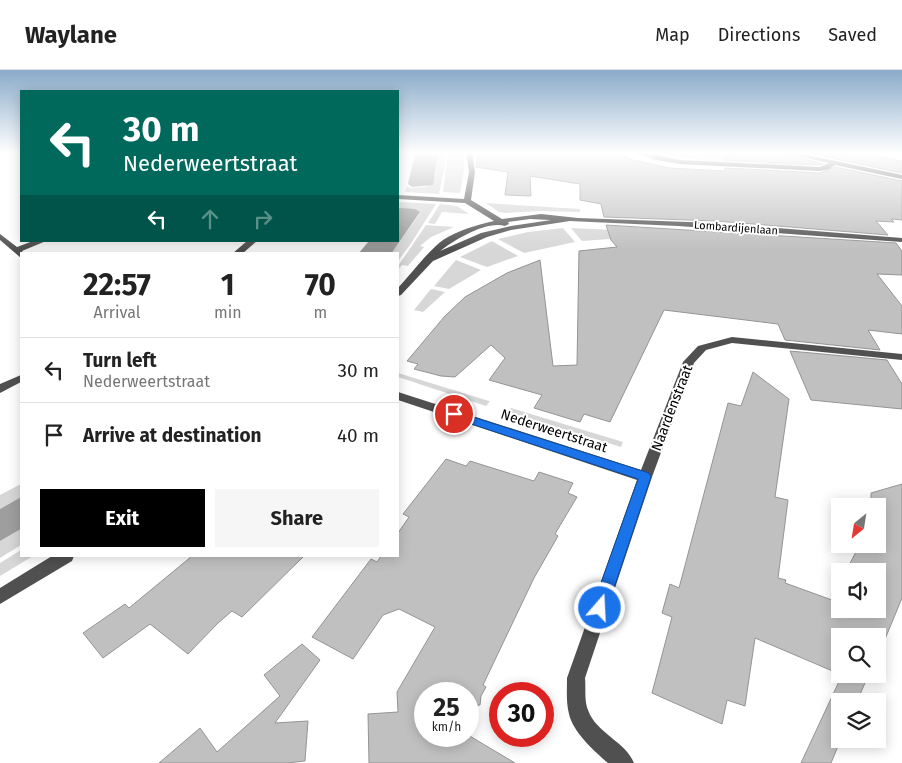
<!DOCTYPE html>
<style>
:root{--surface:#fff;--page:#f6f6f6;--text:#222;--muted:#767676;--line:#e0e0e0;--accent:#000}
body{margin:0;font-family:"Fira Sans",sans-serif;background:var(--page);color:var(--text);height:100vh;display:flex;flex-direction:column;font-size:19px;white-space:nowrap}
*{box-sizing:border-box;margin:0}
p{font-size:16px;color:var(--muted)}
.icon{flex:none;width:28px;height:28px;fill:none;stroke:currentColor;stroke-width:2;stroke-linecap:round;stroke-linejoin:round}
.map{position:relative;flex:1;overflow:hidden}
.side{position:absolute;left:20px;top:182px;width:379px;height:305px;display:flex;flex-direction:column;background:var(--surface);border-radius:0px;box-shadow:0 2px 12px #0003}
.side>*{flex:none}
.guide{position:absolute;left:20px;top:20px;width:379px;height:152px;border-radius:0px;box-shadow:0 2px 12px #0003;background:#00695c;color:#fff;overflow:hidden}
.needle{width:32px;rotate:210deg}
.buttons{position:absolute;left:831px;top:428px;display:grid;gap:10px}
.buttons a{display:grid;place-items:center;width:55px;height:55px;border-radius:0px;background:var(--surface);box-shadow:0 2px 12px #0003;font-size:25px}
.speed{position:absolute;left:414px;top:612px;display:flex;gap:10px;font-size:25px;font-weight:700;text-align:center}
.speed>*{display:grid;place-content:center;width:65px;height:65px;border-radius:50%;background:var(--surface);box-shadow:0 2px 12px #0003;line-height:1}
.speed small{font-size:12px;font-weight:400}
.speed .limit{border:8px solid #d22;background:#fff;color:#111}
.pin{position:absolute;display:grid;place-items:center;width:42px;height:42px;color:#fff;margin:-21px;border:2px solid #fff;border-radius:50%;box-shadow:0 1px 5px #0007}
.me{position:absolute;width:55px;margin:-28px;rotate:19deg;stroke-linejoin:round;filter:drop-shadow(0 0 4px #0008)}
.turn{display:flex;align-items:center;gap:18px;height:105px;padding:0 20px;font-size:22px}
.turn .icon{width:65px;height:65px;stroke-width:2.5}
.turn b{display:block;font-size:35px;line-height:42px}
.lanes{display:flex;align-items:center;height:48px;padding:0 20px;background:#0003;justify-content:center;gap:25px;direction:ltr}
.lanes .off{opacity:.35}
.eta{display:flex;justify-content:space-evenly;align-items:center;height:85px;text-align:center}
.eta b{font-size:30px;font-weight:700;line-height:35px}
.button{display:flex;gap:10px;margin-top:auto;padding:10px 20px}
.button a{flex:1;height:58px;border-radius:0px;background:var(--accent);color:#fff;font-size:20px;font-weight:700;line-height:58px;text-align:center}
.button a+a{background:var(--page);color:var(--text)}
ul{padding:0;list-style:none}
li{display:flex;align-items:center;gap:15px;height:65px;padding:0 20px;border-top:1px solid var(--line)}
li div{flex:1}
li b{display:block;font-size:19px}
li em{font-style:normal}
header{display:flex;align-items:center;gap:30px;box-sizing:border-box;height:70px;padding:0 25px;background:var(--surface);border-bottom:1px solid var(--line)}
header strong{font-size:24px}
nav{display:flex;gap:28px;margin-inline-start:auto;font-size:18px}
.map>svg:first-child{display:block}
.green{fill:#d7d7d7}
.water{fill:#9e9e9e}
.building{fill:#c0c0c0;stroke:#949494}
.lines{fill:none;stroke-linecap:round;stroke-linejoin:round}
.minor{fill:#505050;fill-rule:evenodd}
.route{fill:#1a73e8;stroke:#114b97}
.labels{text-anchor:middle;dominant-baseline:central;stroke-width:4;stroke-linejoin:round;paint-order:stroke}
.far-street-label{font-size:11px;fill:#000;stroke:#fff}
.street-label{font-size:14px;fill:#000;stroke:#fff}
</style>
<header>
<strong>Waylane</strong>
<nav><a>Map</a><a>Directions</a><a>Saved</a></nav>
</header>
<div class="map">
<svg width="902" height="693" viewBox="0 0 902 693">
<rect width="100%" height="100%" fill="#fff"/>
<g class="green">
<path d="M438,83h7v12l-6,29 -34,-2 2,-6 3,2 16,-1 9,-11z"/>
<path d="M448,83h16v17l-4,23 -17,-1z"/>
<path d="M653,83h117l48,11 -15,2 -100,-6z"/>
<path d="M398,132l38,2 -26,41 -12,16v-7h-7l29,-41 -5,-4h-17z"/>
<path d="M486,133l94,6v3l-39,-1 -36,2 -6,-1z"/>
<path d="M440,134l17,2 12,8 -27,-2 -7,12 -7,-1z"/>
<path d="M426,155l28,2 -23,10 -11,9 4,1 -16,19 -6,-1 -4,5v-4z"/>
<path d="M563,158l12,14 -51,11 -26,-14 30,-7z"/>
<path d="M571,158l65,3 1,6 -55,4z"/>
<path d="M492,171l26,15 -31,11 -27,-10z"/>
<path d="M456,190l25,10 -32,19 -15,-3z"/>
<path d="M431,219l14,3 -22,20 -9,-2z"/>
<path d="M398,303l91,28h1l-4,5 -88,-29z"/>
<path d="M511,338l112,34 -2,5 -113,-35z"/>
<path d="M21,414v13l-21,12v-14z"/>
<path d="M21,459v16l-21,13v-17z"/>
<path d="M21,480v6h12l-33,20v-13z"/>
</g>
<g class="water">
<path d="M415,83h23l-5,32 -21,2 -4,-3z"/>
<path d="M400,138l15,1 5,3 -29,42h-33l11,-13h29v-32z"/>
<path d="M21,427v32l-21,12v-32z"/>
</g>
<g class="building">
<path d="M478,83h139l16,7 37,8 54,3 1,-3 95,5 15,-6 67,14v39l-11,-1 3,3 -18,-1 12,14 -172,-14 -112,-4 -3,-13 -21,-4v-16l-50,-8 1,20 -26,-1 3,-23 -32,-5z"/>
<path d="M726,83h58l39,11 -3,1 -94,-5z"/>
<path d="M808,83h56l38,8v12z"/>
<path d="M606,155l290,18 6,8v24l-25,-1 25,32v28l-34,-4 12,20 -95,-10 -7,-16 -114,-14 -54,112 -26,-8 -4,8 -46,-14 8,-13 -53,-15 16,-22 -14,-13 -36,32 -14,-1 -27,-7 4,-5 -11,-3 38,-45 20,-19 42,-24 33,-13 13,106 24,-1 2,-114 38,-4 -6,-7z"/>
<path d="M790,281l97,9 15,24v25l-91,-9z"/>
<path d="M753,302l36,27 -14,98 13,3 -10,78 8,2 -1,3 47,17 8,-17v26h38v-38h-32l14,-27h18v-38h-7v-13l31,-9v114l-24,58v-20h-38v38h29l-12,27h-17l1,38 -10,24h-30l41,-88 -87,-37 -10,68 -18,-6 -5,24 -70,-31 20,-76 -10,-4 8,-29 9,4 49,-185 13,3z"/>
<path d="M446,389l20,7 4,-5 64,20 5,-9 34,11 -5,10 9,4 -22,37 3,2 -24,42 -51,107 3,2 -5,9 -1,9 -12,1v-12h-43v14h-3l3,2v26l43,-1 47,28h-146l-1,-49 30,-2 -1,-20 38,-65 -36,-18 -16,6 -30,44 -41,-22 59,-78 6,3 4,-6h17v-23l11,-16 -6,-3z"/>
<path d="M192,486h112l-62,61 -10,-6 -14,12 -30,31 -38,-30 -47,34 -20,-25 42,-29 4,4z"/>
<path d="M302,574l18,16 -45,63 33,-2 -3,40 -18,2h-128l41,-35 17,24 63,-56 -16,-21z"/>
</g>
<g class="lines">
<g class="minor">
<path d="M466,83h6l3,19 -4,28 31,19 39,-5 37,4 138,5 186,15v4l-224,-16 -108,-5 -59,9 -24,7 -54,24 -32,34 -3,1v-8c13,-14 30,-37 45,-48 15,-10 34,-15 51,-19l-29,-18 -67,-4v-4l66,4 5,-27zM530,149l21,1 -40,6 -30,7 -41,18c14,-11 47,-31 65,-25l4,-2 -1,-2z"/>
<path d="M637,83h10l33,7 140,7 9,-4 -43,-10h12l104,22v4l-67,-14 -6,4 -9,2 -140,-7 -24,-4z"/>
<path d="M0,164l17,13 16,-6h13l-24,10 2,3h-3v4l-21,-18z"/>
<path d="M247,171h10l-15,13h-10z"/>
<path d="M732,267l170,17v6l-170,-17 -26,7 -12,13 -42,114 -67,201c1,9 -1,23 3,32 8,23 38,32 46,53h-26c-14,-12 -35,-31 -39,-49 -3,-11 -2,-25 -2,-36l70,-198 -239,-80v-8l243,78 42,-108 15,-16z"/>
<path d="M21,305v7l-21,11v-9z"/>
<path d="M52,486h22l-2,5 -72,43v-16z"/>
</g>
</g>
<linearGradient id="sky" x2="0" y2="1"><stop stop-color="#8aabca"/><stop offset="0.46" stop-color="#fff"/><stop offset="1" stop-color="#fff" stop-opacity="0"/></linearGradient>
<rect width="902" height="180" fill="url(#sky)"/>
<path class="route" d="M454,341l195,62 2,4 -45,135 -6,2 -6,-2 -2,-4 46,-129 -188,-62 -1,-3z"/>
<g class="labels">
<g class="far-street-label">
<text transform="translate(736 158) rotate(4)">Lombardijenlaan</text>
</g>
<g class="street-label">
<text transform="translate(672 338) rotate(-69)">Naardenstraat</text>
<text transform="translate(554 361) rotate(18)">Nederweertstraat</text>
</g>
</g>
</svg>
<div class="buttons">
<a><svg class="needle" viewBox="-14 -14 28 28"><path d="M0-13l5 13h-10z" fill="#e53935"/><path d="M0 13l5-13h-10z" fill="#767676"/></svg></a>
<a><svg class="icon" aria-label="sound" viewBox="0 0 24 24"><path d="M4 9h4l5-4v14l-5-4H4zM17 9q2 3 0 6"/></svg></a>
<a><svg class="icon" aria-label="search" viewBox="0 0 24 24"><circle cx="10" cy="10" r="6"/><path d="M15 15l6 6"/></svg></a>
<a><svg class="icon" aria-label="layers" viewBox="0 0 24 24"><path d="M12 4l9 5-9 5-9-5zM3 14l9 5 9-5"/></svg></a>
</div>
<div class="speed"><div>25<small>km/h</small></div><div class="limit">30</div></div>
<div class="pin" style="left:454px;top:344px;background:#d93025"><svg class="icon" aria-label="arrive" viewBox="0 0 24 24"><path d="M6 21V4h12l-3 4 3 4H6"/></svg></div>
<svg class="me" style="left:600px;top:538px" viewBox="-20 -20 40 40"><circle r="17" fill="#1a73e8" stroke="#fff" stroke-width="3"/><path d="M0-11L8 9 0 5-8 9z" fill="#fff"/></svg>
<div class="guide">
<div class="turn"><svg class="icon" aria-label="left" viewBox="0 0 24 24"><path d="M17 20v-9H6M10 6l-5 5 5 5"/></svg><div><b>30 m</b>Nederweertstraat</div></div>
<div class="lanes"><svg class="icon" aria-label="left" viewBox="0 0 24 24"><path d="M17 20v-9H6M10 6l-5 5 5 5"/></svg><svg class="icon off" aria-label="ahead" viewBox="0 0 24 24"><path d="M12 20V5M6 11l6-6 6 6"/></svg><svg class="icon off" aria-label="right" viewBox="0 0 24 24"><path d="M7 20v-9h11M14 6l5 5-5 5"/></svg></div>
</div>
<section class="side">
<div class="eta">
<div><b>22:57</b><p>Arrival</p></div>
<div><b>1</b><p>min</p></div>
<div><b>70</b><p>m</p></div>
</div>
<ul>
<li><svg class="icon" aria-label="left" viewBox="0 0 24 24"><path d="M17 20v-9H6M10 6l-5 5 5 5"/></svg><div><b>Turn left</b><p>Nederweertstraat</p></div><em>30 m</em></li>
<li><svg class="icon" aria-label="arrive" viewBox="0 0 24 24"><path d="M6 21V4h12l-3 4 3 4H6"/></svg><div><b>Arrive at destination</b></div><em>40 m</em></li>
</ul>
<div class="button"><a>Exit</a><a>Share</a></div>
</section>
</div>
